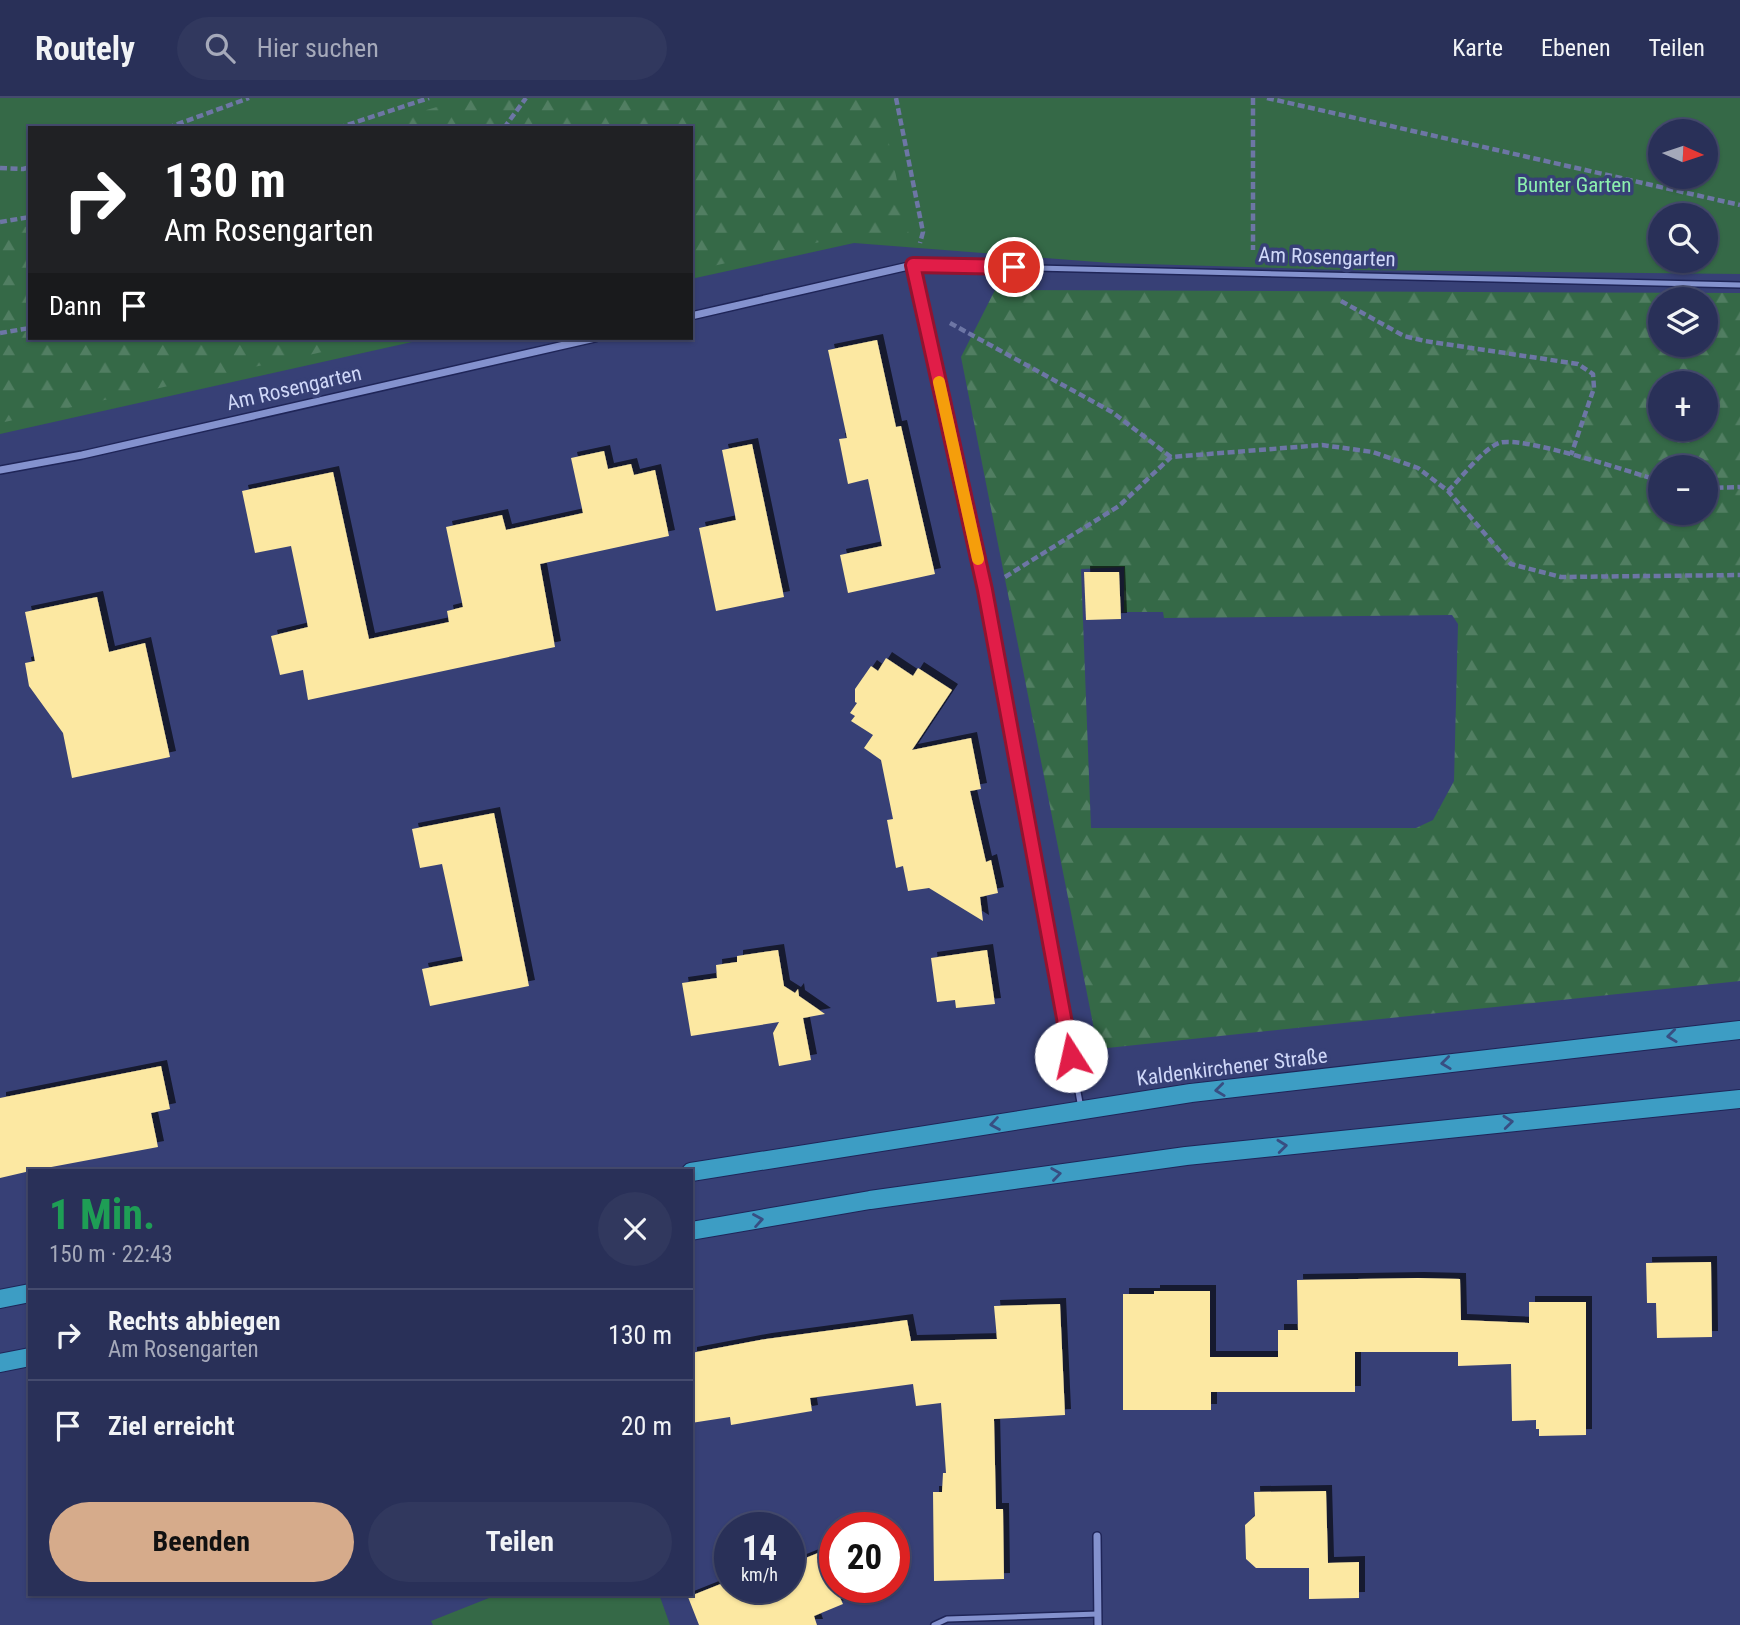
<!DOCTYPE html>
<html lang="de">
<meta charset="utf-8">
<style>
:root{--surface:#293058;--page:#31385e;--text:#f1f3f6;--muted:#a5a9ba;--line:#454b6e;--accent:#d6ab8b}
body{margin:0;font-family:"Roboto Condensed",sans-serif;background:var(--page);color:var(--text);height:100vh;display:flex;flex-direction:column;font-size:26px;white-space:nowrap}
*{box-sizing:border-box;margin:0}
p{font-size:23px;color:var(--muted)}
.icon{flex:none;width:38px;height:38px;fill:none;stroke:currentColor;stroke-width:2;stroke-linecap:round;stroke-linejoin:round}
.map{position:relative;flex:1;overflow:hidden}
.sheet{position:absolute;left:28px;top:1071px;width:665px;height:427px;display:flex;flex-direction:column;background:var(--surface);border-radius:0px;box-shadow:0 2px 5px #0004,0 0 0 2px var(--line)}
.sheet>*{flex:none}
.top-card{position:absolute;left:28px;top:28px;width:665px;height:214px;border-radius:0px;box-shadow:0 2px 5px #0004,0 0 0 2px var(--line);background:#202124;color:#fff;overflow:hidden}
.needle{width:46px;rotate:93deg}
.buttons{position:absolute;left:1648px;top:21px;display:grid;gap:14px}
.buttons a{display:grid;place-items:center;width:70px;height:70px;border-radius:50%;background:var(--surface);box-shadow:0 2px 5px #0004,0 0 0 2px var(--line);font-size:35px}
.speed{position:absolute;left:714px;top:1414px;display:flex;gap:14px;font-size:35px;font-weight:700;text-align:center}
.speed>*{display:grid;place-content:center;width:91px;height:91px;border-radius:50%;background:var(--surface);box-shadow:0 2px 5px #0004,0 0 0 2px var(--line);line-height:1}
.speed small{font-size:18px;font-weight:400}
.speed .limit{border:10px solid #d22;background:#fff;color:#111}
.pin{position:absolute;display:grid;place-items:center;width:60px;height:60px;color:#fff;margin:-30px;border:4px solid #fff;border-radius:50%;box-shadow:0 2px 7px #0007}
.me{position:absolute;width:77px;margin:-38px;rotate:350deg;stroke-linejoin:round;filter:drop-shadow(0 0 5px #0008)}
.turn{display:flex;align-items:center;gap:24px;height:147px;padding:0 21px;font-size:32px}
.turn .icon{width:91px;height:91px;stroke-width:2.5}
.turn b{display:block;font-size:49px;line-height:60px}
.then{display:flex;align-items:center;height:66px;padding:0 21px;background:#0003;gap:14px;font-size:26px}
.round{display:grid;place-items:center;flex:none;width:74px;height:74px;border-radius:37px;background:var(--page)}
.head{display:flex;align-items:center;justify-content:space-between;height:119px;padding:0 21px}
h1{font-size:42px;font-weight:700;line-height:52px;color:#1e9e55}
.primary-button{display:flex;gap:14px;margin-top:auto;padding:14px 21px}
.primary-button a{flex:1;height:80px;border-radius:42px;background:var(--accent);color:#111;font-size:28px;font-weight:700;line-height:80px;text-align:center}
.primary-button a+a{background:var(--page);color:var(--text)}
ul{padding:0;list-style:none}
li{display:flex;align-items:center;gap:21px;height:91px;padding:0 21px;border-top:2px solid var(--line)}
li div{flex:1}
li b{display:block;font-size:26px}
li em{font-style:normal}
header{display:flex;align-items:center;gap:42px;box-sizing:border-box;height:98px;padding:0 35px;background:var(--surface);border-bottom:2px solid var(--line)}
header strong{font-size:33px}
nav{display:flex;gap:38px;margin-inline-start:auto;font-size:24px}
.search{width:490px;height:63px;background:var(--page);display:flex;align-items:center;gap:18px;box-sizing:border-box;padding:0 24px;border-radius:38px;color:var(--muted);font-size:26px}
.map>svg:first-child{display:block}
.green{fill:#356947;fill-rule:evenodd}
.forest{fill:url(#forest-firs);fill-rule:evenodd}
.building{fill:#fce8a2;filter:url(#shadow)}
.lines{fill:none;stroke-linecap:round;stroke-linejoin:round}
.service-casing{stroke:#1f2558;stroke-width:8}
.minor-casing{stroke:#1f2558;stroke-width:10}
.primary-casing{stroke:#1f2558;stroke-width:20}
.path{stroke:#6d76a5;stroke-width:4.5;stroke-dasharray:7 3.5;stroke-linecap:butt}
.service{stroke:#8492ce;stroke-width:5}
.minor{stroke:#8492ce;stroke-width:7}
.primary{stroke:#3d9dc4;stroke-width:18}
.oneway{stroke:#384e82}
.route-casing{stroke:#92132f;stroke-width:18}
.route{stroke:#e11d48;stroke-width:12}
.slow{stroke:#f59e0b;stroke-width:12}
.labels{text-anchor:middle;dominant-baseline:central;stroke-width:7;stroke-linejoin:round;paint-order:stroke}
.park-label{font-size:21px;fill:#8cf0ae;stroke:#374076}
.street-label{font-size:21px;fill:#cfd7f8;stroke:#374076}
</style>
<header>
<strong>Routely</strong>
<div class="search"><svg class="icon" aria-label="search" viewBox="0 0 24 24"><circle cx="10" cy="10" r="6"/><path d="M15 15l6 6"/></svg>Hier suchen</div>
<nav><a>Karte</a><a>Ebenen</a><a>Teilen</a></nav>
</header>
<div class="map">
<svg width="1740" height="1527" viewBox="0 0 1740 1527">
<defs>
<pattern id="forest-firs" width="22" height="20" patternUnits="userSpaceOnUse" patternTransform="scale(1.75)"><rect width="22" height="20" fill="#356947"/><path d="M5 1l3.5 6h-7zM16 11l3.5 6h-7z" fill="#517e62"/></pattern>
<filter id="shadow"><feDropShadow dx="6" dy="-6" stdDeviation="0" flood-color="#0009"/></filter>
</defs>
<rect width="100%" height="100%" fill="#374076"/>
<g class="green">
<path d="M0,0h1740v176l-396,-4 -234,-7 -256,-20 -163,36v-151h-661v210h400l-430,96zM1661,33h45v46h-45zM1661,117h45v46h-45z"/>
<path d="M499,1496h160l11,31h-237l-2,-4z"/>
</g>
<g class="forest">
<path d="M468,0h411l31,142 -59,-5 -160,36v-143h-314l46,-17z"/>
<path d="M30,128v112h356l-386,85v-192z"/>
<path d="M995,192l745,3v688l-642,68 -137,-692zM1661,201h45v46h-45zM1661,285h45v46h-45zM1661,369h45v46h-45zM1124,469v45h39l1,6 288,-3 6,9 -4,157 -21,39 -17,8h-325l-10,-259z"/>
</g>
<g class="building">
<path d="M877,242l19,87 5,-1 34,148 -87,19 -8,-38 42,-9 -14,-67 -20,5 -9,-45 8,-1 -19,-88z"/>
<path d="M752,346l32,153 -68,14 -17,-83 37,-8 -14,-70z"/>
<path d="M604,353l4,18 23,-5 3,11 21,-5 14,66 -129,28 15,83 -247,53 -5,-30 -23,5 -9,-39 37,-9 -17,-81 -36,7 -13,-62 91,-19 36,167 80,-17 -2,-11 16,-4 -17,-80 56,-12 4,15 77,-17 -12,-55z"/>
<path d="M1084,474h35l2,47 -35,1z"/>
<path d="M97,499l12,55 36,-9 25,114 -98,21 -9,-45 -34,-47 -4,-23 10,-2 -10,-49z"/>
<path d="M886,560l27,18 5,-8 34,22 -40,60 59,-12 10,51 -11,2 16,71 5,-2 7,33 -18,4 3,24 -54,-33 -21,3 -5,-25 -7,2 -9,-48 6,-1 -12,-59 -17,-12 9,-13 -22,-14 4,-5 -5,-3 7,-10 -2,-1v-13l16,-23 7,5z"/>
<path d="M494,715l35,173 -99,20 -8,-37 41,-8 -21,-97 -22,4 -8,-39z"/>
<path d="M778,852l6,36 11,7 3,-4 1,7 26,18 -22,4 8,42 -32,6 -6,-33 6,-11 -88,14 -9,-53 35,-5 -1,-13 21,-3v-6z"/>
<path d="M987,852l8,54 -39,4 -1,-8 -18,2 -6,-44z"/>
<path d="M161,968l9,43 -19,4 7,34 -128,24 -30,7v-80z"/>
<path d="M1711,1164l1,75 -55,1 -1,-35h-9l-1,-40z"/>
<path d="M1418,1180l42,1 1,41 68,3v-21h57v133l-47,1v-7h-3v-9l-24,1 -1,-57 -53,2v-14h-103v40h-144v18h-88v-116h31v-3h56v66h68v-27h20l-1,-50z"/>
<path d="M1060,1206l5,111 -71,4 2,90h7l1,70 -70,2 -1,-89h9l1,-19h3l-5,-70 -25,3 -3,-22 -103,14 2,13 -81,14 -1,-8 -39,6v-70l75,-14 141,-19 4,21 86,-2 -3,-33z"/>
<path d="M1326,1393l2,72 31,-1v36l-50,1v-31h-53l-10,-9 -1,-34 10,-9 -1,-24z"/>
<path d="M823,1453l12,36 8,17 -29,12 3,9h-118l-11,-28 35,-14 -3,-7 10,-4v15h59v-34l4,10z"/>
</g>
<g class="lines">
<defs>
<g id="service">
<path d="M1081,1010l-96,-518 -72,-325 827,20"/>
<path d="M934,1527l13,-6 151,-5"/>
</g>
<g id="minor">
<path d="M691,218l222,-51"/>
<path d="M0,372l82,-15 513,-117"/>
<path d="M1097,1438l1,89"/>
</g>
<g id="primary">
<path d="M691,1074l500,-79 549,-63"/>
<path d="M691,1133l179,-31 316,-44 554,-57"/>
<path d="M0,1201l30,-6"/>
<path d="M0,1265l30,-6"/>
</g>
</defs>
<use href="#service" class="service-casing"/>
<use href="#minor" class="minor-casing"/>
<use href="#primary" class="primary-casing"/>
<g class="path">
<path d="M896,0l27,134 -3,11"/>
<path d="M1253,0v152"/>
<path d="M1267,0l473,107"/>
<path d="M167,30l82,-30"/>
<path d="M338,30l91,-30"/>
<path d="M504,30l22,-30"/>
<path d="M0,70l23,1 7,-2"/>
<path d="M0,124l30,-5"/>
<path d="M1341,203l63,35 21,5 153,23 15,10 1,14 -23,67"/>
<path d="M950,225l162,89 59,45"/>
<path d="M0,235l30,-5"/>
<path d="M1706,390l34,-1"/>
<path d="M1448,393c13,-13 35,-42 51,-48 23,-8 133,30 162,38"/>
<path d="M1005,479l114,-71 52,-49 151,-12 51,7 45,16 30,23 63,73 50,13 179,-2"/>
</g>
<use href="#service" class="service"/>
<use href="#minor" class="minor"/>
<use href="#primary" class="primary"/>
</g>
<defs><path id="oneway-chevron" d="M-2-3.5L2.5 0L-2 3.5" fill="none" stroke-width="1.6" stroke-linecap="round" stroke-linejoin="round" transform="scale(1.75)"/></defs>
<g class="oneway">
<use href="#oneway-chevron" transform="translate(1672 938) rotate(173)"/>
<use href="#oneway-chevron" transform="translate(1446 965) rotate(173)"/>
<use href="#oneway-chevron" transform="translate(1220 992) rotate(173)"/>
<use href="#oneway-chevron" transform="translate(1508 1024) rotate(-6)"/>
<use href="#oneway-chevron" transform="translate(995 1026) rotate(171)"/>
<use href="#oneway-chevron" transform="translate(1282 1048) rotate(-6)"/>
<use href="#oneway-chevron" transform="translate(1056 1076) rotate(-8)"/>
<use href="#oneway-chevron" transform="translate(758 1122) rotate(-10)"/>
</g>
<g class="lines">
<defs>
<path id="route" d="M1014,169l-101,-2 72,325 86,466"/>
</defs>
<use href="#route" class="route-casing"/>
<use href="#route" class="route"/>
<path class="slow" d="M939,284l39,177"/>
</g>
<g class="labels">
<g class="park-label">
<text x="1574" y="87">Bunter Garten</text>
</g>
<g class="street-label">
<text transform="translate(1327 159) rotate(2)">Am Rosengarten</text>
<text transform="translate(294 290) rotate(-13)">Am Rosengarten</text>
<text transform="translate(1232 969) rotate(-7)">Kaldenkirchener Straße</text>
</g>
</g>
</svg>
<div class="buttons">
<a><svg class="needle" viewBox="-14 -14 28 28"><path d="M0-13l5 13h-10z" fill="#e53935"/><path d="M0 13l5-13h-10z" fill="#a5a9ba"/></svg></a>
<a><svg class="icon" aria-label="search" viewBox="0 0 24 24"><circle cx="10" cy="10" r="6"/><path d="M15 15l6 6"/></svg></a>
<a><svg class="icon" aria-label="layers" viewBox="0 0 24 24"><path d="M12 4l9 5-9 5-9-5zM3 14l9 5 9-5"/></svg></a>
<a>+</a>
<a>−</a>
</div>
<div class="speed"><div>14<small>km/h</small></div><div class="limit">20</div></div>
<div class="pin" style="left:1014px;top:169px;background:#d93025"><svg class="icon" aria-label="arrive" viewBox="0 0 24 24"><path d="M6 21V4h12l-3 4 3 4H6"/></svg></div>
<svg class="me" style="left:1071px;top:958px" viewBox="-20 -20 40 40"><circle r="19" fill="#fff"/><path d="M0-13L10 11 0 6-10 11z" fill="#e11d48"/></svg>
<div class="top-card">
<div class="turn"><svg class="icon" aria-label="right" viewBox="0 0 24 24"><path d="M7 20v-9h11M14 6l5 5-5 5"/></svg><div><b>130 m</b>Am Rosengarten</div></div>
<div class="then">Dann<svg class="icon" aria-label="arrive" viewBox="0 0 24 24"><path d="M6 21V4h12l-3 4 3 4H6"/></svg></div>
</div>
<section class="sheet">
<div class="head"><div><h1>1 Min.</h1><p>150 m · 22:43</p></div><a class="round"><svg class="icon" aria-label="close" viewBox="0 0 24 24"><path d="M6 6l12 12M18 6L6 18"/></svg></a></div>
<ul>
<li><svg class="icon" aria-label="right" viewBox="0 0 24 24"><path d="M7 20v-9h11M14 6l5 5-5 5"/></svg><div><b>Rechts abbiegen</b><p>Am Rosengarten</p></div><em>130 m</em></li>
<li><svg class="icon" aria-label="arrive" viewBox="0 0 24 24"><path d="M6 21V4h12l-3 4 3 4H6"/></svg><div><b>Ziel erreicht</b></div><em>20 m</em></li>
</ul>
<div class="primary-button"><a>Beenden</a><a>Teilen</a></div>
</section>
</div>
